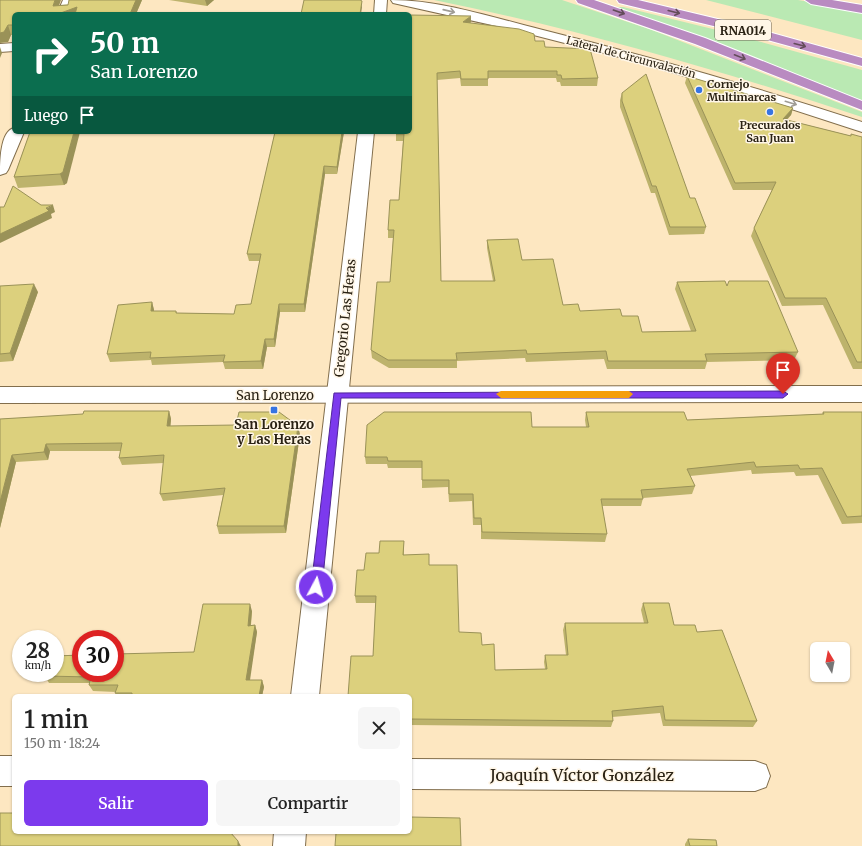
<!DOCTYPE html>
<html lang="es">
<meta charset="utf-8">
<style>
:root{--surface:#fff;--page:#f6f6f6;--text:#222;--muted:#767676;--accent:#7c3aed}
body{margin:0;font-family:Merriweather,serif;background:var(--page);color:var(--text);height:100vh;display:flex;flex-direction:column;font-size:15px;white-space:nowrap}
*{box-sizing:border-box;margin:0}
p{font-size:13px;color:var(--muted)}
.icon{flex:none;width:22px;height:22px;fill:none;stroke:currentColor;stroke-width:2;stroke-linecap:round;stroke-linejoin:round}
.map{position:relative;flex:1;overflow:hidden}
.drawer{position:absolute;left:12px;top:694px;width:400px;height:140px;display:flex;flex-direction:column;background:var(--surface);border-radius:6px;box-shadow:0 1px 3px #0004}
.drawer>*{flex:none}
.top-card{position:absolute;left:12px;top:12px;width:400px;height:122px;border-radius:6px;box-shadow:0 1px 3px #0004;background:#0b6e4f;color:#fff;overflow:hidden}
.needle{width:26px;rotate:350deg}
.tools{position:absolute;left:810px;top:642px;display:grid;gap:8px}
.tools a{display:grid;place-items:center;width:40px;height:40px;border-radius:6px;background:var(--surface);box-shadow:0 1px 3px #0004;font-size:20px}
.speed{position:absolute;left:12px;top:630px;display:flex;gap:8px;font-size:20px;font-weight:700;text-align:center}
.speed>*{display:grid;place-content:center;width:52px;height:52px;border-radius:50%;background:var(--surface);box-shadow:0 1px 3px #0004;line-height:1}
.speed small{font-size:10px;font-weight:400}
.speed .limit{border:6px solid #d22;background:#fff;color:#111}
.pin{position:absolute;display:grid;place-items:center;width:34px;height:34px;color:#fff;margin:-41px -17px;border-radius:50% 50% 50% 0;rotate:-45deg;box-shadow:0 0 4px #0007}
.pin .icon{rotate:45deg}
.me{position:absolute;width:44px;margin:-22px;rotate:6deg;stroke-linejoin:round;filter:drop-shadow(0 0 3px #0008)}
.turn{display:flex;align-items:center;gap:14px;height:84px;padding:0 12px;font-size:18px}
.turn .icon{width:52px;height:52px;stroke-width:2.5}
.turn b{display:block;font-size:28px;line-height:34px}
.then{display:flex;align-items:center;height:38px;padding:0 12px;background:#0003;gap:8px;font-size:15px}
.round{display:grid;place-items:center;flex:none;width:42px;height:42px;border-radius:6px;background:var(--page)}
.headline{display:flex;align-items:center;justify-content:space-between;height:68px;padding:0 12px}
h1{font-size:24px;font-weight:600;line-height:30px}
.cta{display:flex;gap:8px;margin-top:auto;padding:8px 12px}
.cta a{flex:1;height:46px;border-radius:6px;background:var(--accent);color:#fff;font-size:16px;font-weight:600;line-height:46px;text-align:center}
.cta a+a{background:var(--page);color:var(--text)}
.map>svg:first-child{display:block}
.green{fill:#bae9b3}
.lines{fill:none;stroke-linecap:round;stroke-linejoin:round}
.minor-casing{stroke:#826e4c;stroke-width:2}
.tertiary-casing{stroke:#826e4c;stroke-width:2}
.secondary-casing{stroke:#826e4c;stroke-width:2}
.motorway-casing{stroke:#fff;stroke-width:2}
.minor{fill:#fff;fill-rule:evenodd}
.tertiary{fill:#fff;fill-rule:evenodd}
.secondary{fill:#fff;fill-rule:evenodd}
.motorway{fill:#b98bc1;fill-rule:evenodd}
.wall{fill:#bdb36c}
.shaded-wall{fill:#9a9258}
.building{fill:#dcd07d;stroke:#9a9258}
.oneway{stroke:#9f9c95}
.oneway2{stroke:#634c59}
.route{fill:#7c3aed;stroke:#51269a}
.slow{fill:#f59e0b}
.poi-dot{fill:#3774e2;stroke:#fff6e7;stroke-width:1.5}
.labels{text-anchor:middle;dominant-baseline:central;stroke-width:3;stroke-linejoin:round;paint-order:stroke}
.far-street-label{font-size:11px;fill:#2a2214;stroke:#fff6e7}
.far-poi-label{font-size:11px;font-weight:bold;fill:#2a2214;stroke:#fff6e7;text-anchor:start}
.shield{fill:#fff6e7;stroke:#6a6253;stroke-width:1}
.shield-label{font-size:12px;font-weight:bold;fill:#2a2214}
.street-label{font-size:13px;fill:#2a2214;stroke:#fff6e7}
.poi-label{font-size:13px;font-weight:bold;fill:#2a2214;stroke:#fff6e7}
.near-street-label{font-size:16px;fill:#2a2214;stroke:#fff6e7}
</style>
<div class="map">
<svg width="862" height="846" viewBox="0 0 862 846">
<rect width="100%" height="100%" fill="#fde7c1"/>
<g class="green">
<path d="M434,0h128l90,30 210,82v5c-140,-46 -283,-88 -428,-117z"/>
<path d="M706,0h92l64,11v29z"/>
<path d="M617,7h6l106,26 133,37v32z"/>
</g>
<g class="lines">
<defs>
<g id="minor">
<path d="M63,0h12l-6,14h-12z"/>
<path d="M375,0h12l-1,14h-12z"/>
<path d="M14,43v8l-14,1v-8z"/>
<path d="M14,128v4h10l-16,38 -2,3 -6,2c0,-12 0,-44 14,-47z"/>
<path d="M358,132h16l-55,564h-28z"/>
<rect x="0" y="756" width="14" height="30"/>
<path d="M410,759l345,2 11,4 4,11 -4,11 -11,4 -345,-2z"/>
<path d="M274,832h32l-1,14h-32z"/>
</g>
<path id="tertiary" d="M391,0c49,0 100,17 148,29 109,27 216,58 323,93v10l-120,-39 -115,-34 -113,-29 -121,-27z"/>
<path id="secondary" d="M862,386v16l-862,1v-16z"/>
<g id="motorway">
<path d="M576,0h18l111,38 157,63v9l-167,-66 -117,-41z"/>
<path d="M617,0h21l109,26 115,32v8l-124,-34 -119,-29z"/>
<path d="M805,0h27l30,5v8l-51,-9z"/>
</g>
</defs>
<use href="#minor" class="minor-casing"/>
<use href="#tertiary" class="tertiary-casing"/>
<use href="#secondary" class="secondary-casing"/>
<use href="#motorway" class="motorway-casing"/>
<use href="#minor" class="minor"/>
<use href="#tertiary" class="tertiary"/>
<use href="#secondary" class="secondary"/>
<use href="#motorway" class="motorway"/>
</g>
<g class="wall">
<path d="M0,0l60,5 82,-5 -6,14h-122v21h-3l-3,7z"/>
<path d="M169,0h45l-7,6z"/>
<path d="M410,15l61,7 -1,1 65,18 63,37 -1,8h-36l-1,-4h-3l-1,-4h-68v8h-27l-1,-8 -23,2 4,201h52l-6,-33v-8l35,20 41,45 17,6 42,5 20,16 49,-1 -16,-42 2,-7 50,4 71,66 -4,8 -87,2 -2,7h-98l-3,-10 -78,3 -1,-4 -68,3v7h-68l-17,-10 -1,-8 19,-68 3,-44h-5v-8l11,-30 4,-59h-7v-9z"/>
<path d="M687,76l106,32 -2,7 -4,5 64,16 11,1v232h-9l-30,-64 -41,1 -31,-70 3,-8 18,-38h-39l-48,-107z"/>
<path d="M622,93l68,105 16,29 -2,7 -35,1 -14,-42h-4l-31,-86v-7z"/>
<path d="M30,132l37,51 -3,2 -46,3 -4,-11z"/>
<path d="M275,132h69l-7,42h-12l-20,138h-25l-5,35h-8l-4,22h-38l-2,-7 -71,3 -1,-5 -41,2 -3,-8 45,-52 2,8v1h22l1,2 57,1 17,-10 9,-43h-11l-2,-7z"/>
<path d="M0,286l38,6 -25,69 -13,1z"/>
<path d="M169,411l2,8 -1,7 130,8 -14,99 -67,1 -2,-8 6,-31 -60,6 -3,-7 4,-31 -42,2 -3,-7 2,-7h-71l-2,9 -32,2 -16,66v-109z"/>
<path d="M586,412l101,8 135,-6 1,-2h39v111l-20,1 -24,-49 -22,1 -2,-4 -42,2 -1,-4 -61,6 5,10 -3,8 -49,4 -2,8h-39l5,28 -2,8 -124,-3v-14h-8l-1,-24 -23,1 -1,-15 -26,1v-20h-34l-1,-4h-21l-1,-7 167,-30h54l-1,-7z"/>
<path d="M404,541v14l25,10 30,67 23,13 13,25 50,-1 -1,-7 1,-7h21l-3,-25 2,-7h79l-3,-13 2,-7 31,22 23,7 60,89 -4,6 -90,-1 -3,-13 -48,4 1,4 -2,6 -201,-2v-29l-37,-40 3,-53h-20l-1,-7 9,-26 15,-17z"/>
<path d="M252,611l-1,14h4l2,7 -8,48h13l2,7 -2,9h-145l-2,-3 1,-1 -23,-1 -4,-6 1,-2h-41l-4,-7 149,-24z"/>
<path d="M688,839l29,7h-32v-2z"/>
</g>
<g class="shaded-wall">
<path d="M55,0h6l-5,14 -3,-8z"/>
<path d="M136,0h6l-6,14h-6z"/>
<path d="M205,0h9l-7,6z"/>
<path d="M362,1v6l-1,7h-1z"/>
<path d="M77,7l2,7h-21z"/>
<path d="M471,16v6l-8,7v-7z"/>
<path d="M8,25l3,10 -3,7 -8,1v-10z"/>
<path d="M0,47l2,6 -2,5z"/>
<path d="M793,108l-2,7 -11,11 3,-7z"/>
<path d="M74,132h6l-13,51 -3,2 -4,-11z"/>
<path d="M342,132h2l-7,42v-7z"/>
<path d="M324,166l1,8 -20,138 -1,-8z"/>
<path d="M53,205l2,7 -4,2 1,4 -52,25v-9z"/>
<path d="M34,284l4,8 -25,69 -3,-8z"/>
<path d="M152,302l2,8 -1,9 -2,-8z"/>
<path d="M279,304l1,8 -5,35 -1,-8z"/>
<path d="M265,339l2,8 -4,22 -2,-8z"/>
<path d="M169,411l2,8 -1,14 -3,-7z"/>
<path d="M298,426l2,8 -14,99 -2,-7z"/>
<path d="M46,444l4,7 -2,9 -4,-8z"/>
<path d="M12,455l4,7 -16,66v-26z"/>
<path d="M250,604l2,7 -2,21 -2,-6z"/>
<path d="M255,625l2,7 -8,55 -3,-7z"/>
<path d="M262,680l2,7 -2,9h-3z"/>
<path d="M238,841l3,5h-3z"/>
</g>
<g class="building">
<path d="M0,0h55l-2,6 15,-1 1,-5h67l-6,14h-55l2,-7 -19,7h-44v11h-6l-4,7 -4,1z"/>
<path d="M304,0h56l2,1 -2,13h-59z"/>
<path d="M410,15l61,1 -8,6 56,7 15,5 1,7h9l1,6 45,2 8,29 -36,1 -1,-4h-4v-4h-69v8h-27l-1,-8 -23,2 4,208h54l-8,-41 31,-1 4,21 31,-1 10,46 15,-1 2,7 40,-2 2,7h16l4,16 54,-1 -19,-49 48,-1 2,5 2,-5h39l30,71 -93,2 2,7h-99l-2,-10 -79,3 -1,-4 -70,3 1,7h-69l-17,-10 6,-68h13l4,-52h-6l2,-30h9l5,-66h-8v-2h14z"/>
<path d="M646,74l44,124h5l11,29h-36l-14,-41h-4l-30,-85v-8z"/>
<path d="M687,76l106,32 -10,11 68,17v-2l11,3v225h-5l-31,-64h-41l-31,-70 22,-46 -41,1z"/>
<path d="M30,132h44l-11,40 -3,2 -46,3z"/>
<path d="M275,132h67l-5,35 -13,-1 -20,138h-25l-5,35h-9l-4,22 -38,1 2,-7 -75,3 1,-6 -44,2 11,-49 34,-3 -1,9h25v2l58,1 2,-9 15,-1 10,-50h-14z"/>
<path d="M13,186l28,19h12l-7,3 3,3 -49,23v-27h4z"/>
<path d="M34,284l-24,69 -10,1v-68z"/>
<path d="M84,411h85l-2,15 69,-1 3,-13h40l19,14 -14,100h-67l8,-38 -65,6 4,-39 -45,3 3,-15 -76,1 -2,8 -32,3 -12,47v-83l83,-5z"/>
<path d="M384,412h147l1,15h57l-3,-15h98l3,8 137,-6 -1,-2h39v104l-15,1 -25,-49 -22,1 -2,-4 -42,2 -2,-5 -67,7 8,17 -54,4 2,9h-42l6,35 -125,-2 -1,-14h-7l-1,-24h-24v-14h-27v-19h-34l-1,-4h-22l2,-32z"/>
<path d="M380,541h24l-1,14 26,-1v11h28l2,67 22,1 1,12 12,-1 1,26 52,-1 -2,-14h23l-3,-32h83l-5,-20h26l5,22h21l2,7 25,-2 35,91 -92,-1 -2,-14 -51,5 1,10 -203,-2v-23h-62l3,-40h22l3,-60h-21l2,-26h7l2,-17h13z"/>
<path d="M203,604h47l-2,22 7,-1 -9,55h16l-3,16h-127v-3h-17l3,-8h-29l2,-8 -46,-1v-3h10v-17l26,-1v18h34v-19l79,-2z"/>
<path d="M0,813h14v19h216l8,9v5h-238z"/>
<path d="M410,817l50,1 1,28h-126l1,-13v-1h74z"/>
<path d="M688,839l28,1 1,6h-27z"/>
</g>
<defs><path id="oneway-shaft" d="M-6 0H5M1.5-3L5.5 0L1.5 3" fill="none" stroke-width="1.6" stroke-linecap="round" stroke-linejoin="round"/></defs>
<g class="oneway">
<use href="#oneway-shaft" transform="translate(449 11) rotate(13)"/>
<use href="#oneway-shaft" transform="translate(791 103) rotate(17)"/>
</g>
<g class="oneway2">
<use href="#oneway-shaft" transform="translate(619 12) rotate(19)"/>
<use href="#oneway-shaft" transform="translate(674 12) rotate(14)"/>
<use href="#oneway-shaft" transform="translate(800 45) rotate(15)"/>
<use href="#oneway-shaft" transform="translate(740 57) rotate(22)"/>
</g>
<path class="route" d="M783,391l5,3 -5,4h-442l-19,189 -2,3h-7l-2,-3 23,-194z"/>
<path class="slow" d="M501,391h128l4,3 -4,4h-128l-5,-4z"/>
<g class="poi-dot">
<circle cx="699" cy="90" r="4"/>
<circle cx="770" cy="112" r="4"/>
<rect x="270" y="406" width="8" height="8" rx="2"/>
</g>
<g class="labels">
<g class="far-street-label">
<text transform="translate(631 57) rotate(15)">Lateral de Circunvalación</text>
</g>
<g class="far-poi-label">
<text x="707" y="84">Cornejo<tspan x="707" dy="13">Multimarcas</tspan></text>
<text x="770" y="125" text-anchor="middle">Precurados<tspan x="770" dy="13">San Juan</tspan></text>
</g>
<rect class="shield" x="715" y="20" width="56" height="20" rx="3"/>
<g class="shield-label">
<text x="743" y="30">RNA014</text>
</g>
<g class="street-label">
<text transform="translate(345 318) rotate(-84)">Gregorio Las Heras</text>
<text x="275" y="395">San Lorenzo</text>
</g>
<g class="poi-label">
<text x="274" y="424">San Lorenzo<tspan x="274" dy="15">y Las Heras</tspan></text>
</g>
<g class="near-street-label">
<text x="582" y="775">Joaquín Víctor González</text>
</g>
</g>
</svg>
<div class="tools">
<a><svg class="needle" viewBox="-14 -14 28 28"><path d="M0-13l5 13h-10z" fill="#e53935"/><path d="M0 13l5-13h-10z" fill="#767676"/></svg></a>
</div>
<div class="speed"><div>28<small>km/h</small></div><div class="limit">30</div></div>
<div class="pin" style="left:783px;top:394px;background:#d93025"><svg class="icon" aria-label="arrive" viewBox="0 0 24 24"><path d="M6 21V4h12l-3 4 3 4H6"/></svg></div>
<svg class="me" style="left:316px;top:587px" viewBox="-20 -20 40 40"><circle r="17" fill="#7c3aed" stroke="#fff" stroke-width="3"/><path d="M0-11L8 9 0 5-8 9z" fill="#fff"/></svg>
<div class="top-card">
<div class="turn"><svg class="icon" aria-label="right" viewBox="0 0 24 24"><path d="M7 20v-9h11M14 6l5 5-5 5"/></svg><div><b>50 m</b>San Lorenzo</div></div>
<div class="then">Luego<svg class="icon" aria-label="arrive" viewBox="0 0 24 24"><path d="M6 21V4h12l-3 4 3 4H6"/></svg></div>
</div>
<section class="drawer">
<div class="headline"><div><h1>1 min</h1><p>150 m · 18:24</p></div><a class="round"><svg class="icon" aria-label="close" viewBox="0 0 24 24"><path d="M6 6l12 12M18 6L6 18"/></svg></a></div>
<div class="cta"><a>Salir</a><a>Compartir</a></div>
</section>
</div>
